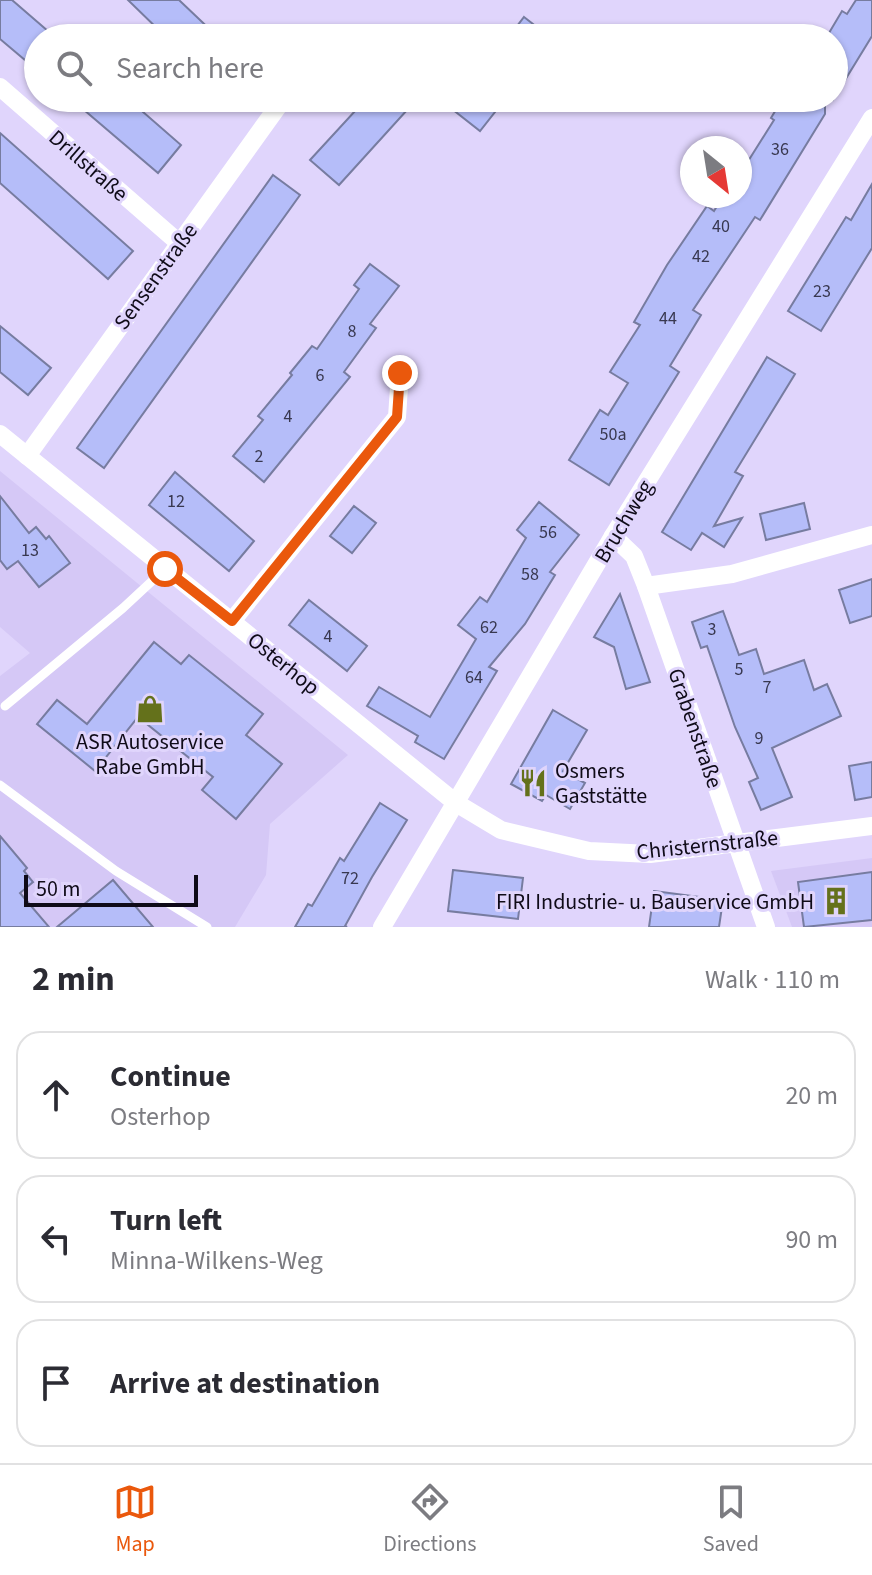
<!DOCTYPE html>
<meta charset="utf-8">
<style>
:root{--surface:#fff;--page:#f7f7f7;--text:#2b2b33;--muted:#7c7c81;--line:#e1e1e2;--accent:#ea580c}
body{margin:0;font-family:"Source Sans 3",sans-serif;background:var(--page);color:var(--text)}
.compass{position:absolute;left:680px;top:136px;width:72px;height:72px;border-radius:50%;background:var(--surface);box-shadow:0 2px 6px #0004;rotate:150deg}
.scale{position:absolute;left:24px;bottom:20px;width:174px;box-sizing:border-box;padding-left:8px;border:4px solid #0f0b18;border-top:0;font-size:22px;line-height:28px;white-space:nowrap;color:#0f0b18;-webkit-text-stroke:6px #e0d5fc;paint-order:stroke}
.stop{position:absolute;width:24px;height:24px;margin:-18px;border:6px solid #ea580c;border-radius:50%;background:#fff}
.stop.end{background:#ea580c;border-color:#fff;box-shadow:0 2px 8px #0008}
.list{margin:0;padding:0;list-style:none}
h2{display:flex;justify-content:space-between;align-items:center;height:104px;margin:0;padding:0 32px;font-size:34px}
h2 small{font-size:26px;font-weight:400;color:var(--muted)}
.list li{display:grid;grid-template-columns:52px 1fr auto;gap:24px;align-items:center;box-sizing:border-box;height:128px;margin:0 16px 16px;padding:0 16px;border:2px solid var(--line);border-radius:24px}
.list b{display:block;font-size:30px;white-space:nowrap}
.list p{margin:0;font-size:26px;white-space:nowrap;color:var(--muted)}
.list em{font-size:26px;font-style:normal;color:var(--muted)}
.icon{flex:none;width:44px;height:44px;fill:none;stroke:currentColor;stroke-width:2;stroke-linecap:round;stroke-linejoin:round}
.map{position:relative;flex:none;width:872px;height:927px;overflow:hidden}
.search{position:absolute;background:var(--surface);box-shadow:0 2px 6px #0004;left:24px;right:24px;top:24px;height:88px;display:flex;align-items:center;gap:20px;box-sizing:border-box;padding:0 28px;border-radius:44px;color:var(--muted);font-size:30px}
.sheet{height:536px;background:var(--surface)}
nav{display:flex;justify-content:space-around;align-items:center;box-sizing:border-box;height:112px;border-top:2px solid var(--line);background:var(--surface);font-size:22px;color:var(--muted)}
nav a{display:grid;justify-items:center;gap:4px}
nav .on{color:var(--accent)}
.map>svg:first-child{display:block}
</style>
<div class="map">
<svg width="872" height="927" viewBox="0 0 872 927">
<rect width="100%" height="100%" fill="#e0d5fc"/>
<g fill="#d5c8f6">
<path d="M0,471L348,755L270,824L266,875L235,927H0V676L30,653L0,627Z"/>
<path d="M872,858V927H792L771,871Z"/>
</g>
<g fill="#b5bdf9" stroke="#777ca0" stroke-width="2">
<path d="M0,0H12L56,38H38V71L0,39Z"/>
<path d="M128,0H179L219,38H167Z"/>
<path d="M856,0H872V36L834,98V38H826L842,11L847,14Z"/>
<path d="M524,17L551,38H508Z"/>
<path d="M70,98H127L181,145L158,173Z"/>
<path d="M367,98H418L339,185L310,160Z"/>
<path d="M438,98H506L480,131Z"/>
<path d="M783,98H811L825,106V114L760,220L755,217L693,310L701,315L670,366L679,372L609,485L569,460L600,410L608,415L628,383L610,372L640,325L634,322L667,265L707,206L714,211L723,196H740V174L774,120L771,118Z"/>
<path d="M0,133L133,251L108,279L0,183Z"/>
<path d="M273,175L300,195L104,468L77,448Z"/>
<path d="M872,184V248L821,331L788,311L846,217L851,220Z"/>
<path d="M370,264L399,286L370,324L376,328L344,372L350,377L264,482L233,456L263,420L258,416L292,375L290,373L312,346L317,349L359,289L354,285Z"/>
<path d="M0,326L51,368L28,395L0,372Z"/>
<path d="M767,357L795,374L735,472L743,476L714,526L742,518L724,547L702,533L691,550L662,532Z"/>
<path d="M175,472L254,541L229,571L149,505Z"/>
<path d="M0,496L29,533L36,527L46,539L49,536L70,563L39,587L18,561L7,569L0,560Z"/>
<path d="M539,502L579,535L550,572L555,575L525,624L489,667L497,671L444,759L415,742L418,736L367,706L379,687L430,717L476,639L458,625L480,597L487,602L526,538L517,530Z"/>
<path d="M804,503L810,529L766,540L760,514Z"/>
<path d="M354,506L376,523L352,553L330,536Z"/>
<path d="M872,579V616L850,623L839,590Z"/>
<path d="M620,594L650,682L626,689L614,647L594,637Z"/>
<path d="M309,600L367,646L347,671L289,625Z"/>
<path d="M723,611L739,655L756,649L764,674L804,660L814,690L827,684L841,716L772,748L792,797L761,810L749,782L758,778L735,727L707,646L701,648L692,622Z"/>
<path d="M154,642L181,664L189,655L263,714L246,735L282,764L236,819L202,790L213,777L138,717L95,771L37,724L57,700L87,724Z"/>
<path d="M553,710L587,730L563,771L585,783L570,809L546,795L542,801L511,784Z"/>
<path d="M872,762V797L855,800L849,766Z"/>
<path d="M380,803L407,820L372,877L345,926L347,927H295L308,904L312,906L340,858L344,861Z"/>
<path d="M0,836L27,868L24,871L33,882L20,893L49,927H0Z"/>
<path d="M453,870L523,878L518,919L448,911Z"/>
<path d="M872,872V920L804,927L798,882Z"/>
<path d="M113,880L153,927H57Z"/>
<path d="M654,891L723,900L719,927H649Z"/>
</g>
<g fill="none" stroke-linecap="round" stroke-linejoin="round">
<g stroke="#fff" stroke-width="9">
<path d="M5,706L123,608L165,569"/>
<path d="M0,785L116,871L207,927"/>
</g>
<g stroke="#fff" stroke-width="18">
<path d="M314,38L315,34"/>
<path d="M0,87L179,243"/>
<path d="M0,434L456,803L501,830L589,851L650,854L872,826"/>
<path d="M27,456L284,98"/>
<path d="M613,536L634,556L646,586L766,927"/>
<path d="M646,586L732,574L872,535"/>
<path d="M232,621L397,417L400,373"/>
<path d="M382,927L613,536L872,118"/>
</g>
</g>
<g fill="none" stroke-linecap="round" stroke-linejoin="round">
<path stroke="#ea580c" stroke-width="10" d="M165,569L232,621L397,417L400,373"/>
</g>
<defs>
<symbol id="shop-bare" viewBox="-9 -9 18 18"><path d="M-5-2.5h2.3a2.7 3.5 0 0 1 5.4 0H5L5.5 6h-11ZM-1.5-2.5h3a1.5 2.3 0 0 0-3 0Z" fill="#64711b" stroke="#e0d5fc" stroke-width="2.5" paint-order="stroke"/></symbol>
<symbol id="restaurant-bare" viewBox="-9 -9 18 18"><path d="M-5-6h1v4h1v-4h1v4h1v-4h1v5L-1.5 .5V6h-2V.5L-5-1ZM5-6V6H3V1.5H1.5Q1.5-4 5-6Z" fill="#64711b" stroke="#e0d5fc" stroke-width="2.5" paint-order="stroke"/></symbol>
<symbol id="building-bare" viewBox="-9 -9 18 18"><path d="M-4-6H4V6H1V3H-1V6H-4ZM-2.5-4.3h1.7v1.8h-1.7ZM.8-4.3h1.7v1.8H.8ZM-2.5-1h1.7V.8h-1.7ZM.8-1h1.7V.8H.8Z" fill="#64711b" stroke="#e0d5fc" stroke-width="2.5" paint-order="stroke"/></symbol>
</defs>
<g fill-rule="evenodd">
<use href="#shop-bare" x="130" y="689" width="40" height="40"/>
<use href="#restaurant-bare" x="513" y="763" width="40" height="40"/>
<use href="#building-bare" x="816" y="881" width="40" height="40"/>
</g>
<g text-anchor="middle" stroke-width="6" stroke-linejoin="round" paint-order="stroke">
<g font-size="18" fill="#383850">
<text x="780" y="155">36</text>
<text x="721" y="232">40</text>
<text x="701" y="262">42</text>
<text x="822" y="297">23</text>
<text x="668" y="324">44</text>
<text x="352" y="337">8</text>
<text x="320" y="381">6</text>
<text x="288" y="422">4</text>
<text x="613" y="440">50a</text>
<text x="259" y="462">2</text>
<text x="176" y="507">12</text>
<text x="548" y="538">56</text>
<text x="30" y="556">13</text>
<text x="530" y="580">58</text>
<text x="489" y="633">62</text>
<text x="712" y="635">3</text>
<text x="328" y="642">4</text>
<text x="739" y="675">5</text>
<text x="474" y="683">64</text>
<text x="767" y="693">7</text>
<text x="759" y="744">9</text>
<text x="350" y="884">72</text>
</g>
<g font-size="22" fill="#0f0b18" stroke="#e0d5fc">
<text transform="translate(89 165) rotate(41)" y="8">Drillstraße</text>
<text transform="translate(155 276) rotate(-54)" y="8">Sensenstraße</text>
<text transform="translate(623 521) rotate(-59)" y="8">Bruchweg</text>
<text transform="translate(284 663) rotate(39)" y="8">Osterhop</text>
<text transform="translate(696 728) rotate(71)" y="8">Grabenstraße</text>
<text transform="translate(707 844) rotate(-6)" y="8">Christernstraße</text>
</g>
<g font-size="22" fill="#0f0b18" stroke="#e0d5fc">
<text x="150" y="749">ASR Autoservice<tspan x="150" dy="25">Rabe GmbH</tspan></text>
<text x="555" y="778" text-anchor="start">Osmers<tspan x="555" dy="25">Gaststätte</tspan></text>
<text x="814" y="909" text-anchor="end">FIRI Industrie- u. Bauservice GmbH</text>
</g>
</g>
</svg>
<svg class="compass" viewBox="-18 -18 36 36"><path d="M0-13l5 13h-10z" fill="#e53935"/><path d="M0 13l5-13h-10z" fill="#7c7c81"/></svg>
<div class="scale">50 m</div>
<div class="stop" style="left:165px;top:569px"></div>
<div class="stop end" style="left:400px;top:373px"></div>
<div class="search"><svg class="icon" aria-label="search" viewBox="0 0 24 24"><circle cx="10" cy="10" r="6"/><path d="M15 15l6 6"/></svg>Search here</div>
</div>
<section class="sheet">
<h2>2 min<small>Walk · 110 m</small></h2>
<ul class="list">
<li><svg class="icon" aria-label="ahead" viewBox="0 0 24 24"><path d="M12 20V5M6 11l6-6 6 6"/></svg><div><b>Continue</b><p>Osterhop</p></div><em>20 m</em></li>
<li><svg class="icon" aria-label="left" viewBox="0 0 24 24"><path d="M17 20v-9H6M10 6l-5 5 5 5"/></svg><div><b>Turn left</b><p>Minna-Wilkens-Weg</p></div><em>90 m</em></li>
<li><svg class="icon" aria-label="arrive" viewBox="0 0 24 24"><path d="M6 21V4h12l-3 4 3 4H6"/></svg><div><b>Arrive at destination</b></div></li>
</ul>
</section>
<nav>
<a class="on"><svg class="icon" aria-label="map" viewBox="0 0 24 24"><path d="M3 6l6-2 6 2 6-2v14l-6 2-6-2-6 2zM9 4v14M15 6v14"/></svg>Map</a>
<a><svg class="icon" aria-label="directions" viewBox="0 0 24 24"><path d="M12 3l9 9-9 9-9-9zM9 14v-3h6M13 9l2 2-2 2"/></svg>Directions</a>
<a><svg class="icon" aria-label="saved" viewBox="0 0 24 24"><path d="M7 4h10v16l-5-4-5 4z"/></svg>Saved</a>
</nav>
